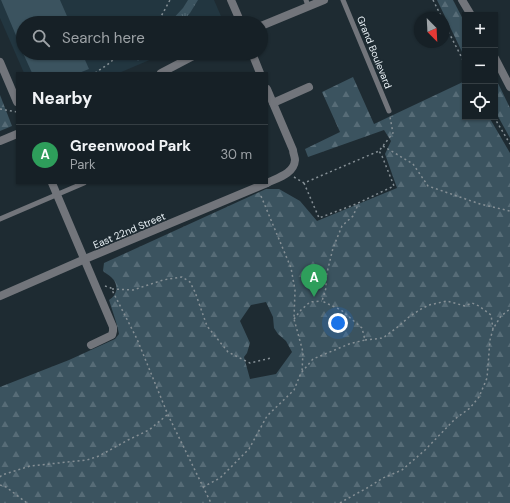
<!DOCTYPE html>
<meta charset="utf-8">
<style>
:root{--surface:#162026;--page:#1f282e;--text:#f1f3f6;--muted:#9ea3a7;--line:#353e43;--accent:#e6ad36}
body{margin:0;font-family:"DM Sans",sans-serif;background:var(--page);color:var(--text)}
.controls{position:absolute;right:12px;top:12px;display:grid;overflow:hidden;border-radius:0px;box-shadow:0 1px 3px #0004}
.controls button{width:36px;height:36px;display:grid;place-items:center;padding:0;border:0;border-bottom:1px solid var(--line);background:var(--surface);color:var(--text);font:20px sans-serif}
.compass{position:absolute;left:414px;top:12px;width:36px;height:36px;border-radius:50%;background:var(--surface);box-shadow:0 1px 3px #0004;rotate:156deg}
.you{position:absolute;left:338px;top:323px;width:14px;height:14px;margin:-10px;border:3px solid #fff;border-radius:50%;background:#1a73e8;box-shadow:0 0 0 6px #1a73e833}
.badge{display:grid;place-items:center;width:26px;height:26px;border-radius:50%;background:var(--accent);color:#fff;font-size:13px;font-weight:700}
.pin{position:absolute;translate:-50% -33px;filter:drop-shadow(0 1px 2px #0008)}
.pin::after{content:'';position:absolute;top:21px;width:14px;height:12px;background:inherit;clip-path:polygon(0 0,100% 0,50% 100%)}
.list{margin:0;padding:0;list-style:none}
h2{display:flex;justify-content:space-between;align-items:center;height:52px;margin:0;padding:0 16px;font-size:17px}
h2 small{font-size:13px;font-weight:400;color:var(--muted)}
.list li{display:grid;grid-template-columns:26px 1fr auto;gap:12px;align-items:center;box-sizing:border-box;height:60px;padding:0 16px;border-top:1px solid var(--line)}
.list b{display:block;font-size:15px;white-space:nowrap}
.list p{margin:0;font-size:13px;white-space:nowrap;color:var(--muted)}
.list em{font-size:13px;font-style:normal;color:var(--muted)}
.icon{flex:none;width:22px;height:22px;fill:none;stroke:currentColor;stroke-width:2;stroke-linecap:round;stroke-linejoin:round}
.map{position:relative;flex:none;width:510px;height:503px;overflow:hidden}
.search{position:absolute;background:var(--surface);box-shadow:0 1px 3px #0004;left:16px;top:16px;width:252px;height:44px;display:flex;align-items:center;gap:10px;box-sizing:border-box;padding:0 14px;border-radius:22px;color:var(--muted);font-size:15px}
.panel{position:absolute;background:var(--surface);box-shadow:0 1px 3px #0004;left:16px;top:72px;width:252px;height:112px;border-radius:0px}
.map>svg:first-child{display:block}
</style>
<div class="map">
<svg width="510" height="503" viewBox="0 0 510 503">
<defs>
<pattern id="grass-tufts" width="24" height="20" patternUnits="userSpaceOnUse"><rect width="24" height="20" fill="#3b535f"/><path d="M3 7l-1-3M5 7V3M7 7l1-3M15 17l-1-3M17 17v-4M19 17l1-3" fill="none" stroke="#576c77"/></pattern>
<pattern id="forest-firs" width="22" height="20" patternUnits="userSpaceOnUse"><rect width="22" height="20" fill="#3b535f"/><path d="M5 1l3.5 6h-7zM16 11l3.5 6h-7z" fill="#576c77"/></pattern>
</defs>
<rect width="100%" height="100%" fill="#1e2b32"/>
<path fill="#223640" d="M0,0H214L224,23H23V53H166L119,73H24L0,18Z"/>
<g fill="url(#grass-tufts)">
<path d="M188,0H198L190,13L181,23H172L170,22L183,8Z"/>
<path d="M134,53H147L138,61L132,54Z"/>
</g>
<g fill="url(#forest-firs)" fill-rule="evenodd">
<path d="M437,0H453L465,23V58Z"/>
<path d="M353,77L374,124L465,81V117H489L510,153V503H0V387L69,360L115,339L119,334L117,325L109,300C118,295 119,284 111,277C109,275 105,273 103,271L104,263L266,189H279L300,201L317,221L397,188L385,154L391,141L384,130L308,157L305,149L340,132L322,92ZM266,302L273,317L274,328L278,334L286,341L292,352L276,374L250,379L244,357L247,353L250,343L240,321L251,305Z"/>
<path d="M495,77L510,108V138L495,111Z"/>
<path d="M0,95L12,126L0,131Z"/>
</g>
<g fill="#3b535f">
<path d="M1,0H60L70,23H23V52Z"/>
<path d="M23,53H82L89,69L79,73H32Z"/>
</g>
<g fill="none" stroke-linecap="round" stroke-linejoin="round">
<g stroke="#869096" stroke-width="1.5" stroke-dasharray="2 3" stroke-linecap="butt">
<path d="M433,0L442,18"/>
<path d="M156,23L158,22L170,0"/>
<path d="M444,23L465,64"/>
<path d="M95,73L107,65L121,53"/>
<path d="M0,109L17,112"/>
<path d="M494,117L510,144"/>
<path d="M383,146L413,164L428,186L480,204L510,211"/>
<path d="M294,177L304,183L379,151L393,133L390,117"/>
<path d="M304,183L319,218L356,204L394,186L382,156L379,151"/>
<path d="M261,196L291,268L295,290L294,319L303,352L302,372"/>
<path d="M105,286L111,288L137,339L168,415L211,503"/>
<path d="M112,289L133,290L163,280L182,277L190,282L195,292L207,326L228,352L250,363L271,358"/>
<path d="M294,319L301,310L310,302L322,301"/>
<path d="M365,340L383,338L399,326L409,317L421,309L429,305L447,301L465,306L472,303L479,306L491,315L493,329"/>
<path d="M0,477L2,475L30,466L87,460L99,456L128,440L149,430L167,415"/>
<path d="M0,485L6,487L27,503"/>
<path d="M203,487L220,478L249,449L267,416L294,390L301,373L313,359L349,344L365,340L362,328L341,310L322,301L326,288V277L333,248L342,226L353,216L357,207L356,204"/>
<path d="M340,503L345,500L367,488L383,478L402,470L425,450L455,419L470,408L479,397L487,378L490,340L493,329L501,316L510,309"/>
</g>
<g stroke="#72757b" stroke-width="5">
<path d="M306,0L308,6"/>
<path d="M343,0L389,111"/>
<path d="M0,219L84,183"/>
</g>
<g stroke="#72757b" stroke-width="8">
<path d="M231,0L241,23"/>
<path d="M261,26L324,0"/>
<path d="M252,53L260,73"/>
<path d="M0,62L17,102"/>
<path d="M161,73L199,53"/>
<path d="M267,89L293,150C293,153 295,157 295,160C294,174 277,178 267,183"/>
<path d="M273,103L309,87"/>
<path d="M0,141L17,134"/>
<path d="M52,183L113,327V331L112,335L91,345"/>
<path d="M0,296L85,259L267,183"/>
</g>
<g stroke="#72757b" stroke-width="8">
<path d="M462,0L471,15"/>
<path d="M495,58L510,87"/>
</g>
</g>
<g text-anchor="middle" stroke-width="3.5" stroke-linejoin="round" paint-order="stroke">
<g font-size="10" fill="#e9f1f6" stroke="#1e2b32">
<text transform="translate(375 52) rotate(68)" y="4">Grand Boulevard</text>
<text transform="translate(129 230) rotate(-23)" y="4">East 22nd Street</text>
</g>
</g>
</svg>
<div class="controls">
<button>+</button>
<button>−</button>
<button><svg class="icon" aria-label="locate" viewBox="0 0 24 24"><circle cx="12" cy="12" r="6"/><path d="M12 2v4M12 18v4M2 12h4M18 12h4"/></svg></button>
</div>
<svg class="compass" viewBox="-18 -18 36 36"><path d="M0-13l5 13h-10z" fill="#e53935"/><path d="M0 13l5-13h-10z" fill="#9ea3a7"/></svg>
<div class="you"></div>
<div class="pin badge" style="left:314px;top:297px;background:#2e9e5b">A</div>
<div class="search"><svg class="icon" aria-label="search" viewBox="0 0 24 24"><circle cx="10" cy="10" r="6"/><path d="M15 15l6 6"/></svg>Search here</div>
<section class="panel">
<h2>Nearby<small></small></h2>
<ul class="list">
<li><span class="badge" style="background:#2e9e5b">A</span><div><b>Greenwood Park</b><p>Park</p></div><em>30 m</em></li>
</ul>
</section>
</div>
